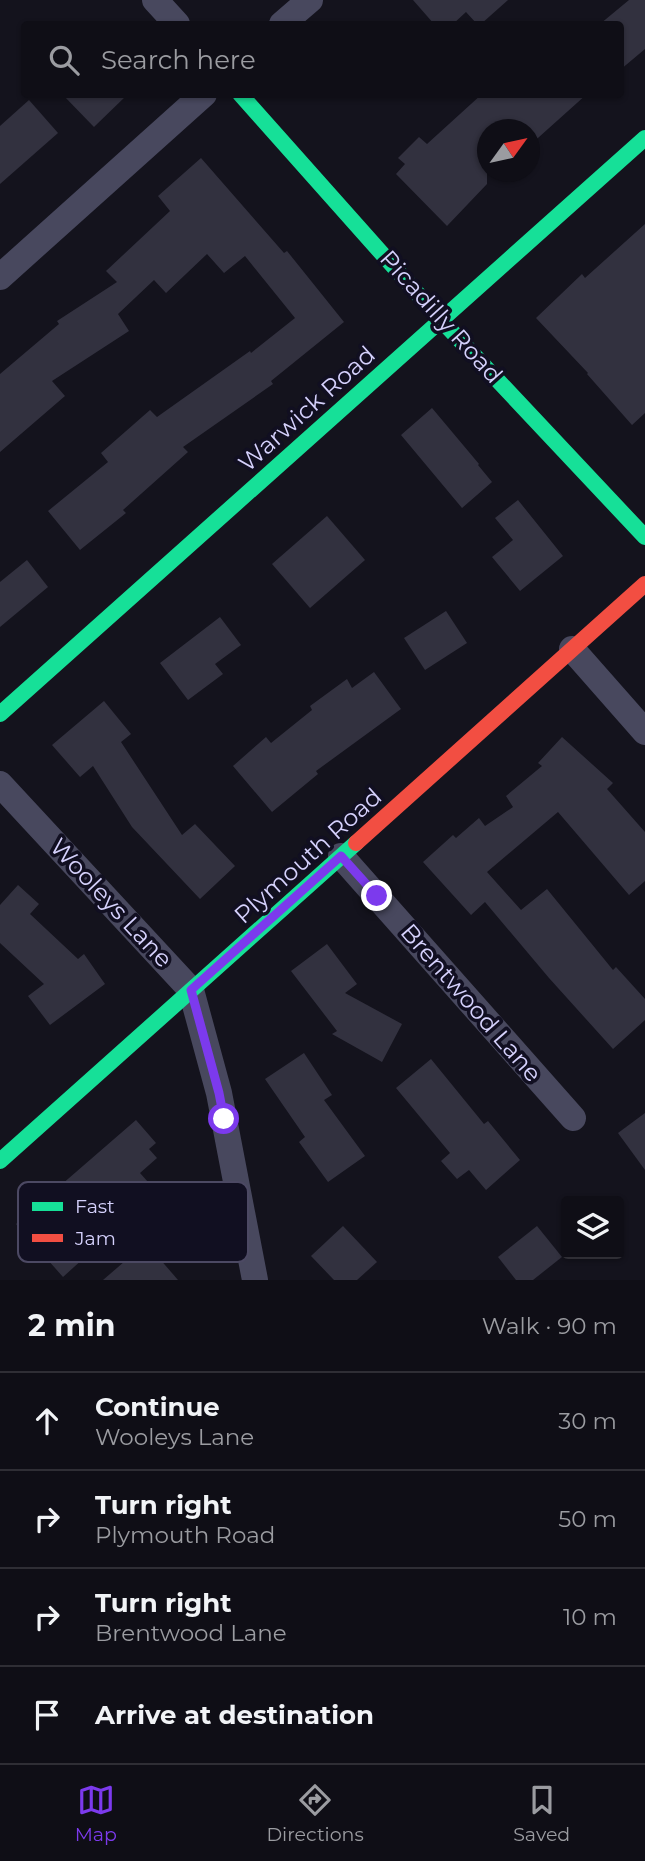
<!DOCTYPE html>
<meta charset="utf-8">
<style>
:root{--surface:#0f0e16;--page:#1d1c23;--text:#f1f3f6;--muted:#9b9ca1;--line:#2f2e35;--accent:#7c3aed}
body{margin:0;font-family:Montserrat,sans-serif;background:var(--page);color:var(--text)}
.controls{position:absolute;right:21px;bottom:21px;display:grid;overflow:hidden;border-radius:7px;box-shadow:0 2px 5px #0004}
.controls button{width:63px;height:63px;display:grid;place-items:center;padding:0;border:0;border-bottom:2px solid var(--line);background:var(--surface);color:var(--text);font:35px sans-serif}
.compass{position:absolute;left:477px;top:119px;width:63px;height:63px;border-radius:50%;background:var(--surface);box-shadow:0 2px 5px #0004;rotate:57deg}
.stop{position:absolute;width:21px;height:21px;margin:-16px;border:5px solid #7c3aed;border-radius:50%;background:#fff}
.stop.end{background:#7c3aed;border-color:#fff;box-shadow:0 2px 7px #0008}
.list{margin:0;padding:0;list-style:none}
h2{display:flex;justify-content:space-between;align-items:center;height:91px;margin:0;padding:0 28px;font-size:30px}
h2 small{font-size:23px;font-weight:400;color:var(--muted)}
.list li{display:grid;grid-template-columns:46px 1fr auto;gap:21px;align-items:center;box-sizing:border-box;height:98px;padding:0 28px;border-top:2px solid var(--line)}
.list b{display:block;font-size:26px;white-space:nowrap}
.list p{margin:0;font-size:23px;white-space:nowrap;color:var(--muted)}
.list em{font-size:23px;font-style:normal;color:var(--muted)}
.icon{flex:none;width:38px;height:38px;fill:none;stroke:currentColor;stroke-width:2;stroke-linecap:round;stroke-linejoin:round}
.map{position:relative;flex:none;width:645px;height:1280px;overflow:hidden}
.search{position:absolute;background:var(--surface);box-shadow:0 2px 5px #0004;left:21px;right:21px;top:21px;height:77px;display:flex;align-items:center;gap:18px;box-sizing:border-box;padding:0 24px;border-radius:7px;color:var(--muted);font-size:26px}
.sheet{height:483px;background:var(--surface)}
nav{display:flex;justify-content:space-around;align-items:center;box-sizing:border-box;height:98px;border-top:2px solid var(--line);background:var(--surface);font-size:19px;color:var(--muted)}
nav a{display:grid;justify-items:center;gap:4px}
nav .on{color:var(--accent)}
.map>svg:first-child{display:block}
</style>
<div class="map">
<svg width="645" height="1280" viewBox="0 0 645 1280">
<rect width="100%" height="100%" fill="#14131d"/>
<g fill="#32313f">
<path d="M413,0H508L481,24H477L466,12L453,24H434Z"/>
<path d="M629,0H645V49L620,70V24H600Z"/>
<path d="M62,94H128L94,127Z"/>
<path d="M482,94H587L529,146V130H487V184L447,226L396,174L405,164L398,158L419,137L427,144Z"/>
<path d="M29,100L58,133L0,184V126Z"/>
<path d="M201,158L284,253L287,251L344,322L271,381L273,384L183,447L188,452L123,510L126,513L80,550L48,511L108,462L101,453L150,410L157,417L250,351L251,353L295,318L245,256L224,273L207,254L166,293L154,280L118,314L129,331L52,381L65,396L0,452V374L59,324L57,321L117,282L106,271L170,211L158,196Z"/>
<path d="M645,224V413L632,425L587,374L588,373L536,318L582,274L585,278Z"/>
<path d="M432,408L479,464L478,465L492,482L462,508L401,435Z"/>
<path d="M518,500L563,556L520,591L492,557L513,540L495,518Z"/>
<path d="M327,516L365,560L310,608L272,564Z"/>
<path d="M27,560L48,587L0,627V582Z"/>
<path d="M446,611L467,643L425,670L404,638Z"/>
<path d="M220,617L241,645L215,664L223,674L188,700L160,663Z"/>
<path d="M374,672L401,709L316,771L318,774L272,812L233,766L266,737L271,743L312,710L310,706L347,679L352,688Z"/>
<path d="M104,701L131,734L121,742L182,835L195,824L235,866L200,899L132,827L93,766L80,777L52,745Z"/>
<path d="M562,737L613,783L607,789L645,832V881L629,895L558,812L487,872L521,910L547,889L613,970L616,967L645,999V1020L613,1049L549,978L485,902L471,915L423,862L453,835L456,838L479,818L485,826L513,807L506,796L542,766L538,763Z"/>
<path d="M18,885L39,904L30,914L78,959L84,954L105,984L50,1025L28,996L44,984L0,943V905Z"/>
<path d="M327,944L357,984L345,993L402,1024L382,1062L332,1034L337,1031L291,971Z"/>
<path d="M304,1053L332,1095L324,1100L365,1156L328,1182L299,1142L305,1137L265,1079Z"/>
<path d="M431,1059L484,1124L488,1121L520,1160L486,1190L469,1170L457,1179L441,1161L450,1153L396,1088Z"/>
<path d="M645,1113V1170L618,1133Z"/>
<path d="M136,1120L156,1143L149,1149L157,1158L140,1173L148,1182L131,1198L129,1196L95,1226L106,1238L63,1277L16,1224Z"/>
<path d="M343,1226L377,1262L357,1280H334L311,1256Z"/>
<path d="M537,1226L562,1257L533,1280H516L498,1257Z"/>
<path d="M146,1243L178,1280H103Z"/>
</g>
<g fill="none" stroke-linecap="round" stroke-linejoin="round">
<g stroke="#48485e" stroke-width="26">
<path d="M155,0L177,24"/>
<path d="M282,24L310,0"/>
<path d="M0,277L204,94"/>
<path d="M572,649L645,732"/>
<path d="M0,784L191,990L219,1093L255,1280"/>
<path d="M341,856L573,1118"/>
</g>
<g stroke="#16e098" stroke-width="16">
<path d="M240,94L441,320L645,537"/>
<path d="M0,714L645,138"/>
<path d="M0,1161L356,843"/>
</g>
<path stroke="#f24e42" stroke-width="16" d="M356,843L645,584"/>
</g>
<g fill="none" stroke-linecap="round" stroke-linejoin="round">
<path stroke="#7c3aed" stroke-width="9" d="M224,1119L219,1093L191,990L341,856L377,896"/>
</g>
<g text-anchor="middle" stroke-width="7" stroke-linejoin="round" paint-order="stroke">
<g font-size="24" fill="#d5d1fc" stroke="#110f21">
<text transform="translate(441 317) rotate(48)" y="8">Picadilly Road</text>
<text transform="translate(307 409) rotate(-42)" y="8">Warwick Road</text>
<text transform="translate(308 856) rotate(-42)" y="8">Plymouth Road</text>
<text transform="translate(111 903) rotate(47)" y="8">Wooleys Lane</text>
<text transform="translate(471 1003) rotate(49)" y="8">Brentwood Lane</text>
</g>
</g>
<rect x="18" y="1182" width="230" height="80" rx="10" fill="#110f21" stroke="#4c4963" stroke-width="2"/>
<rect x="32" y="1202" width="31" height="9" fill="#16e098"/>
<rect x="32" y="1234" width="31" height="8" fill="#f24e42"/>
<g font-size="19" fill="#d5d1fc">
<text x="75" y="1213">Fast</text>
<text x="75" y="1245">Jam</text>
</g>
</svg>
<div class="controls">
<button><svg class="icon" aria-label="layers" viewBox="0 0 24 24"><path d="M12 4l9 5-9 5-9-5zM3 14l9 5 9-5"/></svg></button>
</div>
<svg class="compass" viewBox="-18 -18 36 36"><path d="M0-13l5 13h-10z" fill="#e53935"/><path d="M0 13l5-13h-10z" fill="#9b9ca1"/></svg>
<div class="stop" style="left:224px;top:1119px"></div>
<div class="stop end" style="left:377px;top:896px"></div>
<div class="search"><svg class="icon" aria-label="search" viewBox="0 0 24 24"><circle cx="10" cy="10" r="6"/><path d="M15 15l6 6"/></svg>Search here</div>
</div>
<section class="sheet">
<h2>2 min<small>Walk · 90 m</small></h2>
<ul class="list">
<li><svg class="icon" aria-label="ahead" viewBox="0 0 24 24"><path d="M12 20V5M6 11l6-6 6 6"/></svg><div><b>Continue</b><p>Wooleys Lane</p></div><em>30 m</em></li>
<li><svg class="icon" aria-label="right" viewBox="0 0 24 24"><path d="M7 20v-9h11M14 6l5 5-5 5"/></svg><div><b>Turn right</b><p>Plymouth Road</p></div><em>50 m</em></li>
<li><svg class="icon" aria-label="right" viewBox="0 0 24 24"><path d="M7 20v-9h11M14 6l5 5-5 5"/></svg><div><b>Turn right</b><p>Brentwood Lane</p></div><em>10 m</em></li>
<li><svg class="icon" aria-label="arrive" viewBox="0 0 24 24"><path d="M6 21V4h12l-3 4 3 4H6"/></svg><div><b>Arrive at destination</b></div></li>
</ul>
</section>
<nav>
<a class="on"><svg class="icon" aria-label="map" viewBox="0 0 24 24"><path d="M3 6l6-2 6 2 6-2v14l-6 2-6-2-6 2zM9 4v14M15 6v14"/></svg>Map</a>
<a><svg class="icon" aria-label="directions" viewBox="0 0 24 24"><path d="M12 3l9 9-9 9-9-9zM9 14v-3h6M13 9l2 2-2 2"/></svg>Directions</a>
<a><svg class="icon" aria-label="saved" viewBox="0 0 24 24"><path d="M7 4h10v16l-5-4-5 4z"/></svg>Saved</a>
</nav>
